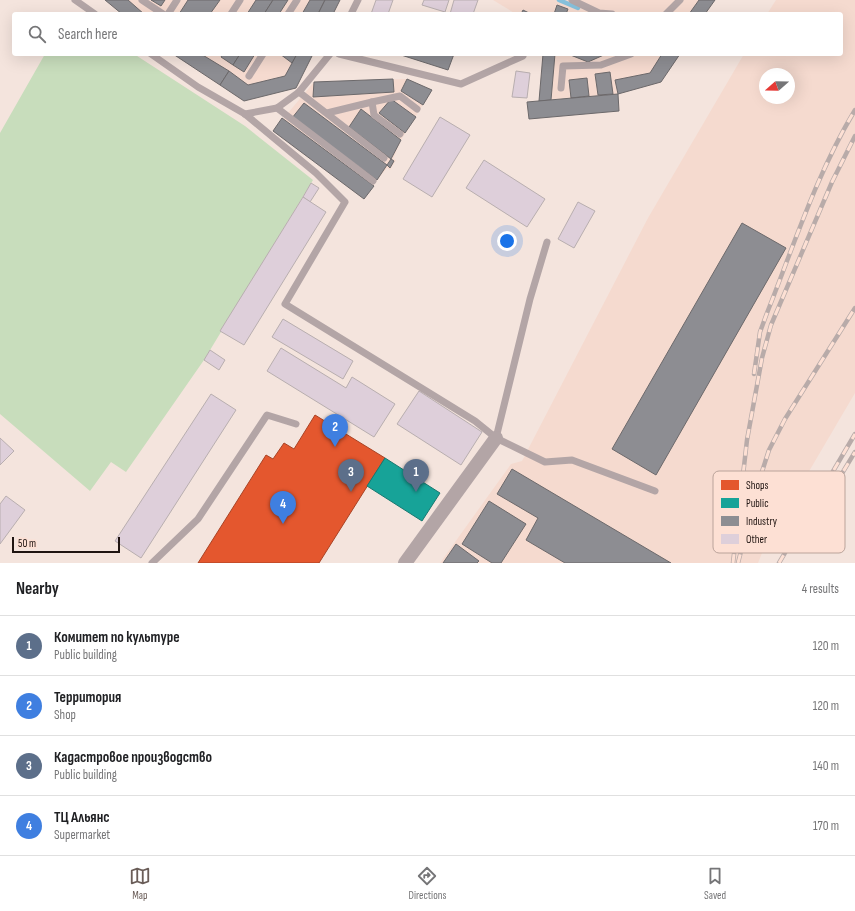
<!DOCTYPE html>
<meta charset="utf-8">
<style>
:root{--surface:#fff;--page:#f6f6f6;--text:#202124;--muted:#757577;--line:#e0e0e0;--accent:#6a5d58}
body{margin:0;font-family:"Sofia Sans Condensed",sans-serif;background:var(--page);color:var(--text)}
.compass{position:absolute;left:759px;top:68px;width:36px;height:36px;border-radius:50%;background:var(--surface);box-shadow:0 4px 16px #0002;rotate:250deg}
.scale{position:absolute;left:12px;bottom:10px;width:108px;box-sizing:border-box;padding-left:4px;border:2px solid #1f1411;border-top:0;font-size:11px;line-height:14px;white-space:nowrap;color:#1f1411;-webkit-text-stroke:3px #fde0d4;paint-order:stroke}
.you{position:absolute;left:507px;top:241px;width:14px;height:14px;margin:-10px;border:3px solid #fff;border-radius:50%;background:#1a73e8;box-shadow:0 0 0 6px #1a73e833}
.badge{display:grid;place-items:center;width:26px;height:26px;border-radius:50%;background:var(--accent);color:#fff;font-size:13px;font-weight:700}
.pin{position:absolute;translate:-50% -33px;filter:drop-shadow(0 1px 2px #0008)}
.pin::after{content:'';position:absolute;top:21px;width:14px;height:12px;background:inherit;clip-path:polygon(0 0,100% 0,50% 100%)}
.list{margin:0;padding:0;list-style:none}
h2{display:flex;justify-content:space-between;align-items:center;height:52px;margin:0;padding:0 16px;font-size:17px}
h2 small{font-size:13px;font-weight:400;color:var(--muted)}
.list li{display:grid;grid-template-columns:26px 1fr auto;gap:12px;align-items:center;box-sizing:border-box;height:60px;padding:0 16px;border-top:1px solid var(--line)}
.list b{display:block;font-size:15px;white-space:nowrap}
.list p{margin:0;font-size:13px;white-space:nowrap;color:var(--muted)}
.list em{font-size:13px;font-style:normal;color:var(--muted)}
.icon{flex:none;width:22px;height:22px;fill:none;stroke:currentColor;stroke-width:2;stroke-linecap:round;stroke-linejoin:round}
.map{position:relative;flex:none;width:855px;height:563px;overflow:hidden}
.search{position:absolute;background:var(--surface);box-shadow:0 4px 16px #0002;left:12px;right:12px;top:12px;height:44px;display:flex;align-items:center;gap:10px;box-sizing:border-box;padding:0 14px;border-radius:4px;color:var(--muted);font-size:15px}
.sheet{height:292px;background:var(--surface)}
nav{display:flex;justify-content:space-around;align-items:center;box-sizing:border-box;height:56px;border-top:1px solid var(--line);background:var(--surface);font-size:11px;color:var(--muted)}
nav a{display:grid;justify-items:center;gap:2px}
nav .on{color:var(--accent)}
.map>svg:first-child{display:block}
</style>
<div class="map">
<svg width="855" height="563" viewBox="0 0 855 563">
<rect width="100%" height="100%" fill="#f4e4dd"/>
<g fill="#f5dacf" fill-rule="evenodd">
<path d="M105,0H340L333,14H122Z"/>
<path d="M493,0H715L705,14H531L523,10L521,14H516Z"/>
<path d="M776,0H855V393L764,548L758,563H440L511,464L522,461L648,218L744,54H841V14H767ZM765,74H789V98H765Z"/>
<path d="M173,54H313L296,88L244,101Z"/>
<path d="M543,54H680L661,82L618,94L539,101Z"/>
<path d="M407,79L432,90L401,140L393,159L396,160L390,170L387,168L377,180L364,199L273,131L314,82Z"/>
</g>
<path fill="#c8ddbc" d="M45,54H134L245,126L313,180L204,360L126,472L111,462L90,491L0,414V133Z"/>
<path fill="#e4572e" stroke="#a94325" d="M315,415L385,458L319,563H198L266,455L273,459L284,443L294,449Z"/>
<path fill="#17a398" stroke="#197870" d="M385,458L440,493L422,521L367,486Z"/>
<g fill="#8d8d92" stroke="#6c696b">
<path d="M105,0H128L144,14H122Z"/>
<path d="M151,0H165L161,6Z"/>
<path d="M188,0H220L210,14H179Z"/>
<path d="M256,0H273L264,14H247Z"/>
<path d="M273,0H288L279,14H264Z"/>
<path d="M310,0H325L318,14H302Z"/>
<path d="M325,0H340L333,14H318Z"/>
<path d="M699,0H715L705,14H689Z"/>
<path d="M557,5L568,9L566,14H554Z"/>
<path d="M523,10L531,14H521Z"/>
<path d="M173,54H201L229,71L220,85Z"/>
<path d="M223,54H240L233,65L221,57Z"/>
<path d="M240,54H255L244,72L233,65Z"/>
<path d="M280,54H297L292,63Z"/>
<path d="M297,54H313L296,88L244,101L220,85L229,71L248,85L285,76Z"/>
<path d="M398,54H454L448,70Z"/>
<path d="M543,54H555L551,100L539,101Z"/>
<path d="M568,54H606L588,62Z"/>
<path d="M662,54H680L661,82L618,94L615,80L650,73Z"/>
<path d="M610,72L613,94L598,95L595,74Z"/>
<path d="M587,78L589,96L571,98L569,80Z"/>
<path d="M393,79L394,92L313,97L314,82Z"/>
<path d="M407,79L432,90L423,105L401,91Z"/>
<path d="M618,94L619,111L529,119L527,102Z"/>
<path d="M391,99L416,117L405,133L379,113Z"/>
<path d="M304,103L387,165L377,180L292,118Z"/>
<path d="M361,109L401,140L391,159L349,127Z"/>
<path d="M282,118L374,186L364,199L273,131Z"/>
<path d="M391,159L394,161L390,168L387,165Z"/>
<path d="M742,223L786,248L656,475L612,449Z"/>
<path d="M512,469L671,563H565L526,540L538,518L497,494Z"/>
<path d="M489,501L526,524L501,563H492L462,544Z"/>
<path d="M456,544L479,561L477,563H443Z"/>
</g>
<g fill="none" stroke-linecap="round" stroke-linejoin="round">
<path stroke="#86c0db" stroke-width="4.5" d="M559,0L578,8"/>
</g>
<g fill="#decfda" stroke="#b8aeaf">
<path d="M376,0H393L388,14H371Z"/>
<path d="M424,0H449L445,12L422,5Z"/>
<path d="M454,0H478L473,14H450Z"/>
<path d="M516,71L530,73L527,98L512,97Z"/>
<path d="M440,117L470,135L432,197L403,179Z"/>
<path d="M484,160L545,199L527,227L466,188Z"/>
<path d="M311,183L319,188L310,202L303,197Z"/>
<path d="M303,197L326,212L244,345L220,331Z"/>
<path d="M578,202L595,211L574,248L558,239Z"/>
<path d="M283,319L353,361L343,379L272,337Z"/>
<path d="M281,348L346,388L352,377L395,404L374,437L267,371Z"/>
<path d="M210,350L225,360L219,370L204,360Z"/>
<path d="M419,391L482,432L461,465L397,424Z"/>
<path d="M211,394L236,410L141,558L115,541Z"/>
<path d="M0,438L14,451L0,465Z"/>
<path d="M6,496L25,510L0,544V504Z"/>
</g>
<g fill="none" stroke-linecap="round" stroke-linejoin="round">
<g stroke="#b3a5a6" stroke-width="7">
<path d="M75,0L95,14"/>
<path d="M142,0L163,14"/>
<path d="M572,0L599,13L612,14"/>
<path d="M168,14L177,0"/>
<path d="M231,14L240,0"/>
<path d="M288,14L297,0"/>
<path d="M351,14L358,0"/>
<path d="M666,14L680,0"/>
<path d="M151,54L198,87L245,114L316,173L345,202L285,304L475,421L496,438L545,462L572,460L655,491"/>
<path d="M339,54L461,84L523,56"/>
<path d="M249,76L263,54"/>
<path d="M561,88L563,66L601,65L631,54"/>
<path d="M299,92L384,158"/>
<path d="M372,102L400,96L417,109"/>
<path d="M277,108L373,181"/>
<path d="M327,113L372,102L374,115L400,134"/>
<path d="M245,114L277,108L299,92L330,54"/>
<path d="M496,438L530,299L547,242"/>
<path d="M152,563L198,519L267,415L296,424"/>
</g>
<path stroke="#b3a5a6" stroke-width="14" d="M405,563L496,438"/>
<defs>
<g id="rail">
<path d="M754,374L760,332L767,313C794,245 817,173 855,110"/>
<path d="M804,531L829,495L855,452"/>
<path d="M733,563L747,440L762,358L771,325L832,182L855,136"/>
<path d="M738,563L759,481L769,450L785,419L855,308"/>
<path d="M779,563L855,434"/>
</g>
</defs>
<use href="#rail" stroke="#b8aba9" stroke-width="4.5"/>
<use href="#rail" stroke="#fde0d4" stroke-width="3" stroke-dasharray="9" stroke-linecap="butt"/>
</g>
<rect x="713" y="471" width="132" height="82" rx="6" fill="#fde0d4" stroke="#baa39a" stroke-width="1"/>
<rect x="721" y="480" width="18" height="10" fill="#e4572e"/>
<rect x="721" y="498" width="18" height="10" fill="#17a398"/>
<rect x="721" y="516" width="18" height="10" fill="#8d8d92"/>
<rect x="721" y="534" width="18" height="10" fill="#decfda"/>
<g font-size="11" fill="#1f1411">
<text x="746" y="489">Shops</text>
<text x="746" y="507">Public</text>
<text x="746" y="525">Industry</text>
<text x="746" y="543">Other</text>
</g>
</svg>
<svg class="compass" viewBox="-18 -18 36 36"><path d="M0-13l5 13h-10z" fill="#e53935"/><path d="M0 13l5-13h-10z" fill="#757577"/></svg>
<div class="scale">50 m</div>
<div class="you"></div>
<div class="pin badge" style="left:416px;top:492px;background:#5c6f8a">1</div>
<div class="pin badge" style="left:335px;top:447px;background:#3f7fe0">2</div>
<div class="pin badge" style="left:351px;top:492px;background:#5c6f8a">3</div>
<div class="pin badge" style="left:283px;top:524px;background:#3f7fe0">4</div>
<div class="search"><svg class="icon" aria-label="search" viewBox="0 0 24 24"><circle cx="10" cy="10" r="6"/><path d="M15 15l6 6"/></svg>Search here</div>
</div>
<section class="sheet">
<h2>Nearby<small>4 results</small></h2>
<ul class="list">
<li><span class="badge" style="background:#5c6f8a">1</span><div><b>Комитет по культуре</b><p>Public building</p></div><em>120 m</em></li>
<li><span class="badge" style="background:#3f7fe0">2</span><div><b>Территория</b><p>Shop</p></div><em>120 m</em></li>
<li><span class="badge" style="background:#5c6f8a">3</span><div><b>Кадастровое производство</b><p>Public building</p></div><em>140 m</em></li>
<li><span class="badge" style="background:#3f7fe0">4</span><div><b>ТЦ Альянс</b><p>Supermarket</p></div><em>170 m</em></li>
</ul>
</section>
<nav>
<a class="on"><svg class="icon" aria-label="map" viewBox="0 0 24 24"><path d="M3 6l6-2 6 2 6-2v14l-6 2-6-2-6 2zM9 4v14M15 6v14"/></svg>Map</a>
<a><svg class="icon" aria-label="directions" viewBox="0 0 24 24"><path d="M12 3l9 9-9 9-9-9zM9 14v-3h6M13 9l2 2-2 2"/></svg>Directions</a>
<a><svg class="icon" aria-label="saved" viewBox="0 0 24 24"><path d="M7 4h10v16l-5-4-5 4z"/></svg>Saved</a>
</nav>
